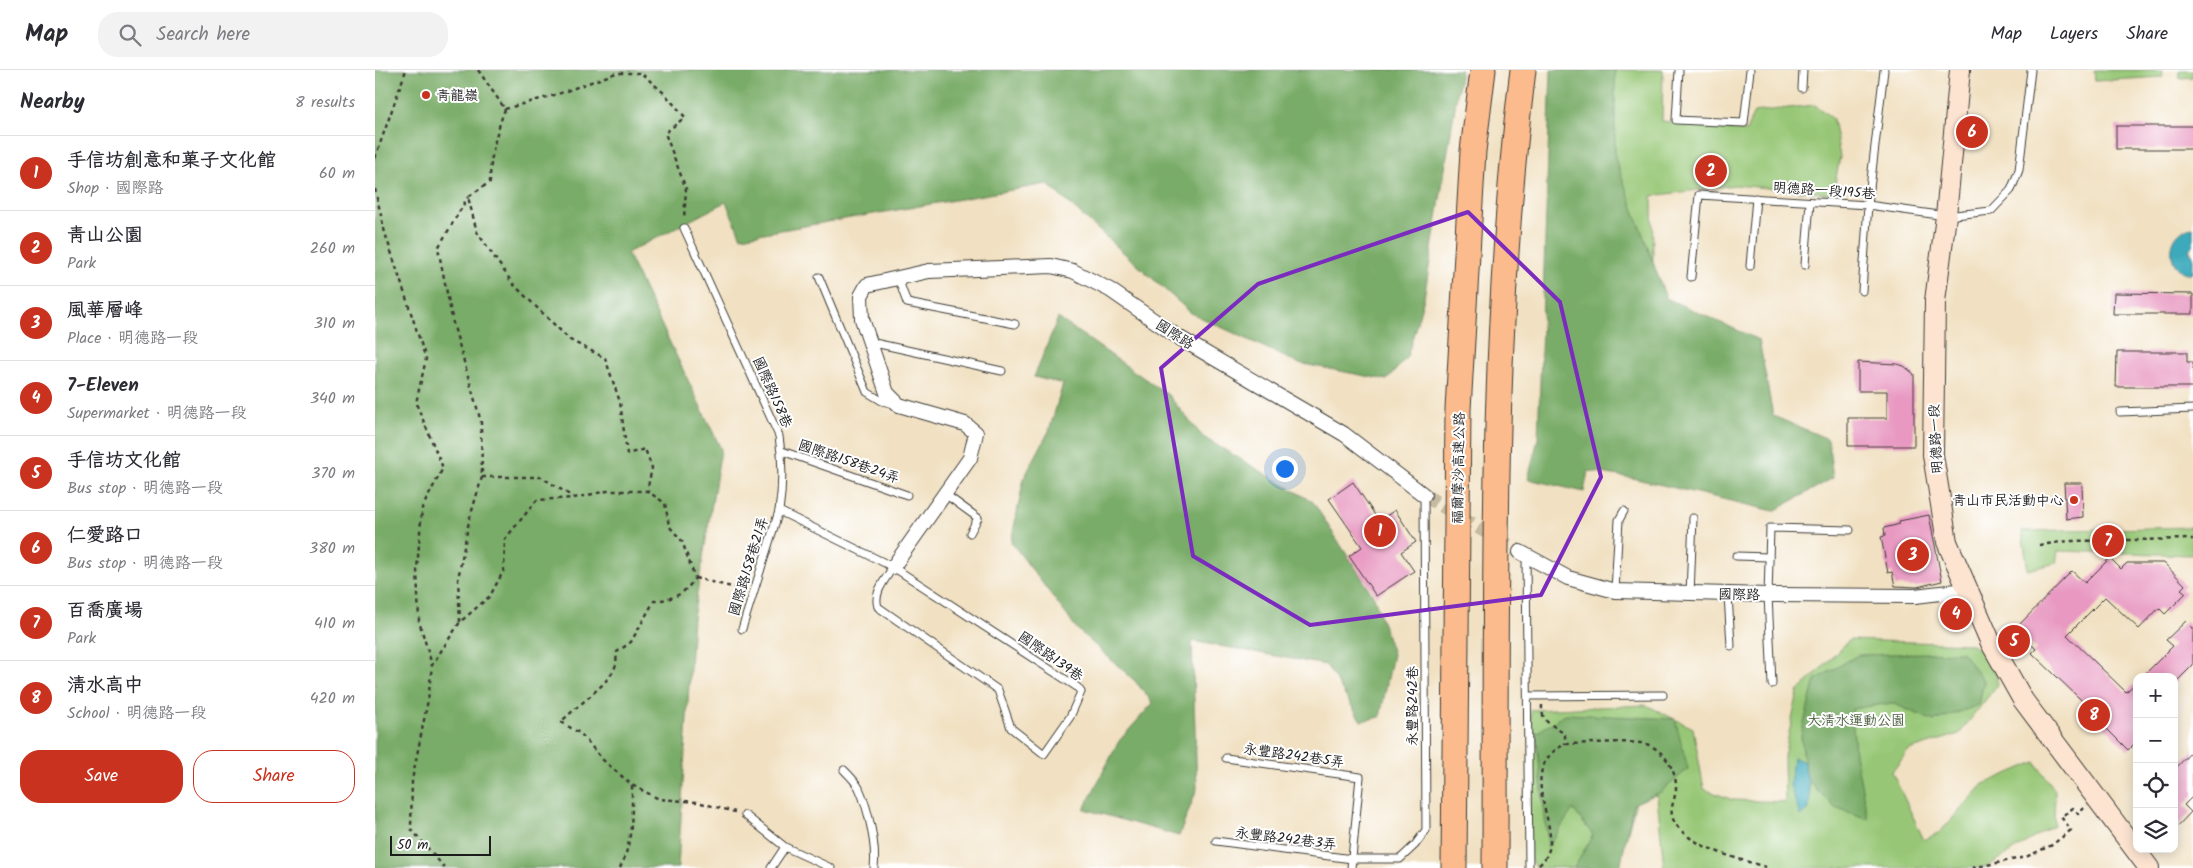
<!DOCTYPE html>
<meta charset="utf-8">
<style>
:root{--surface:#fff;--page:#f2f2f3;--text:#2b2b33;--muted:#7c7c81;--line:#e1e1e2;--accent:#c8321e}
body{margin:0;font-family:Kalam,"LXGW WenKai TC",sans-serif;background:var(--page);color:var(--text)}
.controls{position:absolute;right:15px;bottom:15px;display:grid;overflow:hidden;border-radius:10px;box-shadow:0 2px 12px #0003}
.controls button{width:45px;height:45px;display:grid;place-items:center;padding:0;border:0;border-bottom:1px solid var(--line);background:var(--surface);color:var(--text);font:25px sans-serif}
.scale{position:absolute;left:15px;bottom:12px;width:101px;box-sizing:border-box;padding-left:5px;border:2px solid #1c1c1c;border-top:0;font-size:14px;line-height:18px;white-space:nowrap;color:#1c1c1c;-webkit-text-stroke:4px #fff;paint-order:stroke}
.you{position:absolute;left:909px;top:398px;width:18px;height:18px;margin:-12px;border:4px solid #fff;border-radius:50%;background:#1a73e8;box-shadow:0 0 0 8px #1a73e833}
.badge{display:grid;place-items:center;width:32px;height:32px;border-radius:50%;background:var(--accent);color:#fff;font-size:16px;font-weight:700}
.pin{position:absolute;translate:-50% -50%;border:2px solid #fff;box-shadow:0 1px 5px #0006}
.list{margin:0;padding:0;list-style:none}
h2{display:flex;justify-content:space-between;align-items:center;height:65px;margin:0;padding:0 20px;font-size:21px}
h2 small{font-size:16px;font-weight:400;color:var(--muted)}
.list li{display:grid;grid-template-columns:32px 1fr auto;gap:15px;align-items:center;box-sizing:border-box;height:75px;padding:0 20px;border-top:1px solid var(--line)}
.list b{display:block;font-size:19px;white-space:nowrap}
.list p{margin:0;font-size:16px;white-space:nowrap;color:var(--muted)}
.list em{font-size:16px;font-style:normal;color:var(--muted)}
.actions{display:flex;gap:10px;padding:15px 20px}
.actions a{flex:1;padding:11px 0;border:1px solid var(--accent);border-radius:20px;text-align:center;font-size:18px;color:var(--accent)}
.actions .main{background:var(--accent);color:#fff}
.icon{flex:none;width:28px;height:28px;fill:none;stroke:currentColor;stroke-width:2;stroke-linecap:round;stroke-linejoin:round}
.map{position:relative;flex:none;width:1818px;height:798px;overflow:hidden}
header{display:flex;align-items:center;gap:30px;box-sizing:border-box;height:70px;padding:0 25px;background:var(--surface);border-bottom:1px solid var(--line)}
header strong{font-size:24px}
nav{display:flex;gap:28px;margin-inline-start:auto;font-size:18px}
.search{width:350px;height:45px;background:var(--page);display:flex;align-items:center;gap:12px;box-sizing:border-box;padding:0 18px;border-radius:20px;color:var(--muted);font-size:19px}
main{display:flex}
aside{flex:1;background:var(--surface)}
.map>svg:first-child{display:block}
</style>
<header>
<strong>Map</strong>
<div class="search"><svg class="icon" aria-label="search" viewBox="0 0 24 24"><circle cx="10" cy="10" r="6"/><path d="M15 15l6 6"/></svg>Search here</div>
<nav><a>Map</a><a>Layers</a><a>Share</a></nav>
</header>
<main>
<aside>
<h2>Nearby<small>8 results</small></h2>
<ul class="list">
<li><span class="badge">1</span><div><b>手信坊創意和菓子文化館</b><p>Shop · 國際路</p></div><em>60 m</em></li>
<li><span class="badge">2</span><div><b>青山公園</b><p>Park</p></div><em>260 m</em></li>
<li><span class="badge">3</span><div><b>風華層峰</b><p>Place · 明德路一段</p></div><em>310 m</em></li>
<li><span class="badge">4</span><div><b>7-Eleven</b><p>Supermarket · 明德路一段</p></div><em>340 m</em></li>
<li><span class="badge">5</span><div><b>手信坊文化館</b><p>Bus stop · 明德路一段</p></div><em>370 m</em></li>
<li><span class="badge">6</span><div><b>仁愛路口</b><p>Bus stop · 明德路一段</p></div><em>380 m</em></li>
<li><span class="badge">7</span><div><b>百喬廣場</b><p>Park</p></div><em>410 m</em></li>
<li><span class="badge">8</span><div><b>清水高中</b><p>School · 明德路一段</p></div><em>420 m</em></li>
</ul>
<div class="actions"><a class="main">Save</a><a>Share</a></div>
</aside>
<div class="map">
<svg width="1818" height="798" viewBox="0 0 1818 798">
<rect width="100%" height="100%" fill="#fff"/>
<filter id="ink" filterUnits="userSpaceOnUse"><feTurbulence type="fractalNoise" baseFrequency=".02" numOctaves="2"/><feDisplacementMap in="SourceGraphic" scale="10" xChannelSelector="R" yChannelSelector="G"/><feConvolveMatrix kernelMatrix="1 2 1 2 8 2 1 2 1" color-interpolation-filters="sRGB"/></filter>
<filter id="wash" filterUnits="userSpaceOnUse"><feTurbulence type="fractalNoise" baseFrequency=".0096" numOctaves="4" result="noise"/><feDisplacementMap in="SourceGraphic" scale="20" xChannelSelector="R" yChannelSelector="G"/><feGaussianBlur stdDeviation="1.12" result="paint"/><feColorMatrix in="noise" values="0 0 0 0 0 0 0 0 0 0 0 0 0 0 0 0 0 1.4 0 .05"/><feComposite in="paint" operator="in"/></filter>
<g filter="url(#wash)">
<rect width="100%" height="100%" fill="#f1e1c2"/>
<g fill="#97c776" stroke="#5a7249">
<path d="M1218,0H1288L1287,51L1371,61L1379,42L1440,35L1458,49L1465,87L1458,124L1360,115L1277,126L1278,192L1212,40Z"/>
<path d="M1719,0H1787L1788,7L1720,11Z"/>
<path d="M1804,0H1818V7L1805,8Z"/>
<path d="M1818,457V485L1683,481L1681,493L1653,500L1647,461Z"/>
<path d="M1474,570L1597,574L1619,596L1623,614L1584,664L1534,680L1517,702L1549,770L1565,762L1609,714L1660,692L1680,720L1679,755L1610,798H1289L1282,725L1262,728L1243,798H1161L1154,788L1156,640L1271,635L1318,658L1329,719L1358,730L1410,732L1409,686L1423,622Z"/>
</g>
<g fill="#79ac67" stroke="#4a6442">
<path d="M0,0H1086L1049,228L1032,287L1012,310L923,293L816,243L672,114L366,167L351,132L252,183L346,379L318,548L303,798H0Z"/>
<path d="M1176,0H1240V88L1291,228L1384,270L1398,346L1453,369L1458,408L1399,441L1257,408L1213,401L1209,422L1153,409L1163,369Z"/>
<path d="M683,248L793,325L828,367L938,432L999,527L1018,584L1005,647L986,651L951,595L817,571L822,719L804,766L709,739L744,671L778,633L760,611L703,560L636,472L649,408L674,361L688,314L659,307Z"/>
<path d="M1587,582L1609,611L1604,635L1559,651L1517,633L1477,639L1480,684L1493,749L1460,737L1431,709L1426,665L1440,610L1483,585Z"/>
<path d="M1191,644L1300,649L1313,699L1286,722L1258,734L1245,798H1199L1218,765L1198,739L1173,777L1161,663Z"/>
</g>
<g fill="#3caabc" stroke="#2c636c">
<path d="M1818,157V176L1814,180L1818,185V203C1791,206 1788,160 1818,157Z"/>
<path d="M1418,687L1429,692L1435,724L1434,739L1425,746L1415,715Z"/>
</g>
<g id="blocks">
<g fill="#e898c1">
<rect x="1741" y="56" width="77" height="23"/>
<path d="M1739,223L1818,224V244H1738Z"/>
<path d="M1742,282H1812V292H1818V317H1741Z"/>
<path d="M1483,292L1522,294L1529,296L1539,304V376H1473V348H1512V321H1483Z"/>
<path d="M978,412L1004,451L1020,440L1041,472L1026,482L1039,501L1001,526L974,486L987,477L954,429Z"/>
<path d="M1689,413H1707L1708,447L1691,449Z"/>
<path d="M1554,445L1567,511L1542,517L1520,516L1517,502L1513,503L1506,467L1510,466L1509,458L1525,454L1524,451Z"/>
<path d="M1735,488L1746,499L1752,493H1789L1810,515L1806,519L1811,523L1790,544L1784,538L1764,559L1730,527L1692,565L1751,622L1762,612V671L1753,680L1723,650L1725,648L1657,583L1661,579L1640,559L1697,501L1710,513Z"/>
<path d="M1811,551L1818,558V595L1799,614V607H1767L1798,576L1791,570Z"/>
<path d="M1818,680V726L1809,735L1816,742L1799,760V700Z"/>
</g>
</g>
</g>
<g filter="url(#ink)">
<use href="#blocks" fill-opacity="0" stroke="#3c3a35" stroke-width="1"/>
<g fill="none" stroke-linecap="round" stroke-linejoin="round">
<path stroke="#c6baa1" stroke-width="14" stroke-dasharray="14 7" stroke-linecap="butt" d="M1049,425L1145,482"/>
<defs>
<g id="lane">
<path d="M1304,0L1301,50L1369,53L1375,0"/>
<path d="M1427,18L1428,0"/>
<path d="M309,158L404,366C408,392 408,415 404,441L518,497L702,617L706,622L695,647L669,684L636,658L623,620L503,537C498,522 511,509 518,497"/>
<path d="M1430,195L1435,132"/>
<path d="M1375,196L1381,128"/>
<path d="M444,207L492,322L507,331L519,334"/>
<path d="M1316,207L1324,125L1493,135L1571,146L1616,141L1636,120L1644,100L1656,0"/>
<path d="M523,208L532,233L640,254"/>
<path d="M1487,221L1493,135L1509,0"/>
<path d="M495,272L627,301"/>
<path d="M1745,342L1818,339"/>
<path d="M407,381L532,425"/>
<path d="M570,424L603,448L595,463"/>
<path d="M1151,486L1154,798"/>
<path d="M1361,486L1394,487"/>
<path d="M1240,521L1244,450L1249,441"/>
<path d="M1315,524L1318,448"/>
<path d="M1353,524L1356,576"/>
<path d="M367,559L404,441"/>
<path d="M1397,614L1393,525L1395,458L1475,460"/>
<path d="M1153,626L1288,625"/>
<path d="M851,688L985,707L976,798"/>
<path d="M469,700C474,705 481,712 484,718C493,738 502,776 499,798"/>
<path d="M370,745L410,777L456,798"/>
<path d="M841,771L977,789H1025L1040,775L1051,760L1049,425"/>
<path d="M396,798L410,777"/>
</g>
<g id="street">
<path d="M1145,482L1193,508L1240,521L1393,525L1540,526L1591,520"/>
<path d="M518,497L595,388L601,363L590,354L524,335L512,323L487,249L486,226L492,215L554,201L676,196L698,201L735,220L803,267L969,364L1049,425"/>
</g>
<path id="secondary" d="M1585,0L1571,146L1560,231L1558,385L1572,472L1616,573L1648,630L1774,798"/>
<g id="highway">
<path d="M1079,798L1083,339L1098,81L1108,0"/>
<path d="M1120,798C1121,532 1115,265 1148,0"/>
</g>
</defs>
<use href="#lane" stroke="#3c3a35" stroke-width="9"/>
<use href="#street" stroke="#3c3a35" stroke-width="16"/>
<use href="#secondary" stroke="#3c3a35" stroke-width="22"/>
<use href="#highway" stroke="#3c3a35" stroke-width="27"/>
<g stroke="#3c3a35" stroke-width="2.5" stroke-dasharray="4 4" stroke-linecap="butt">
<path d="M103,0L130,39"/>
<path d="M130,39C121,63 115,86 115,112L93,127L102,162L138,214L195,270L230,288L245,332L252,384L270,379L277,398L272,421L290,433L294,456L307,471L320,508C309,525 298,529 279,531L256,572L242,582C241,586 242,593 240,597C235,613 198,639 186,652L206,664L228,690L257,715L284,729L322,732L360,742"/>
<path d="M130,39L183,24L241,3H266L289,23L310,47L290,63L311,119L309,149"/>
<path d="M0,88L31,0"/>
<path d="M0,119L10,163L51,289L41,333L68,398L47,438L42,499L44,551L57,595"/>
<path d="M107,407H166L198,427"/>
<path d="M1664,475L1694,471L1818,469"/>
<path d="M320,508L369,520"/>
<path d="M85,552L83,509L94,451L107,407L106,352L78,253L63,178L93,127"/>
<path d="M1167,635C1166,655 1177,652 1190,665V674"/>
<path d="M1164,795C1200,765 1132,704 1190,674C1206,674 1259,670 1271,674C1288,679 1302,700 1301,719C1300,733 1290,743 1304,758C1321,779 1368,790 1394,798"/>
<path d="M70,798L36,759L37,710L53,630L57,595L85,552L115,526L129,500L130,469L162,430L199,428L232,421H271"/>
<path d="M245,798C258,773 257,742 257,715"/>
<path d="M1597,798L1651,787L1677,775L1696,760L1686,747L1698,738L1703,744L1709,738"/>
</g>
<use href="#lane" stroke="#fff" stroke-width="7"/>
<use href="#street" stroke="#fff" stroke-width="14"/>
<use href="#secondary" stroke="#fde4d1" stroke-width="20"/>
<use href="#highway" stroke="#fbbb8c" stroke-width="25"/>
</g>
</g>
<path fill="none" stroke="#7b2cbf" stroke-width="4" stroke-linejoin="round" d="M1093,142L1185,232L1226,407L1166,525L935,555L818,486L786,298L883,214Z"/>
<g fill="#c8321e" stroke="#fff" stroke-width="2">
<circle cx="51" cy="25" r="5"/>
<circle cx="1699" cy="430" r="5"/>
</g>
<g text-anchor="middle" stroke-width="4" stroke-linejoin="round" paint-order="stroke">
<g font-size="14" fill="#1c1c1c" stroke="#fff" text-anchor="start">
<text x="61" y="30">青龍嶺</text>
<text x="1689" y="435" text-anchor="end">青山市民活動中心</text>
</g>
<g font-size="14" fill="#1c1c1c" stroke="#fff">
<text transform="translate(1449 120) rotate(4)" y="5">明德路一段195巷</text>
<text transform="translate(800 264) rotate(33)" y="5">國際路</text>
<text transform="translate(398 322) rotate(66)" y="5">國際路158巷</text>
<text transform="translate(1560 369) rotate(-93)" y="5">明德路一段</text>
<text transform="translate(474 391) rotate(19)" y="5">國際路158巷24弄</text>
<text transform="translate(1083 398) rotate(-89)" y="5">福爾摩沙高速公路</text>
<text transform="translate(373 496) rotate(-73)" y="5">國際路158巷21弄</text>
<text transform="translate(1364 524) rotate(1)" y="5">國際路</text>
<text transform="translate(676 586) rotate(35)" y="5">國際路139巷</text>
<text transform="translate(1037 636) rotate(-90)" y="5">永豐路242巷</text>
<text transform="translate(919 685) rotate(8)" y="5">永豐路242巷5弄</text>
<text transform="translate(911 768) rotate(7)" y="5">永豐路242巷3弄</text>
</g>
<g font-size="14" fill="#4d6040" stroke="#fff">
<text x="1481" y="655">大清水運動公園</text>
</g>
</g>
</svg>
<div class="controls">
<button>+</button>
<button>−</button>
<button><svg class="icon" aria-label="locate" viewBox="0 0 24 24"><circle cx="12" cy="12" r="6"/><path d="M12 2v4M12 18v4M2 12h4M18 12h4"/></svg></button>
<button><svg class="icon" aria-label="layers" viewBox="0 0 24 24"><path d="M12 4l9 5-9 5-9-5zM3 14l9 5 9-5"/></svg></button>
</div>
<div class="scale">50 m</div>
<div class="you"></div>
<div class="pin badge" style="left:1005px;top:461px">1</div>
<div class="pin badge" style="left:1336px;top:101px">2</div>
<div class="pin badge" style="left:1538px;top:485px">3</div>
<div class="pin badge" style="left:1581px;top:544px">4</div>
<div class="pin badge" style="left:1639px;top:571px">5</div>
<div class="pin badge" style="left:1597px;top:62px">6</div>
<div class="pin badge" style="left:1733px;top:471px">7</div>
<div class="pin badge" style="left:1719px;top:645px">8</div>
</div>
</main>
